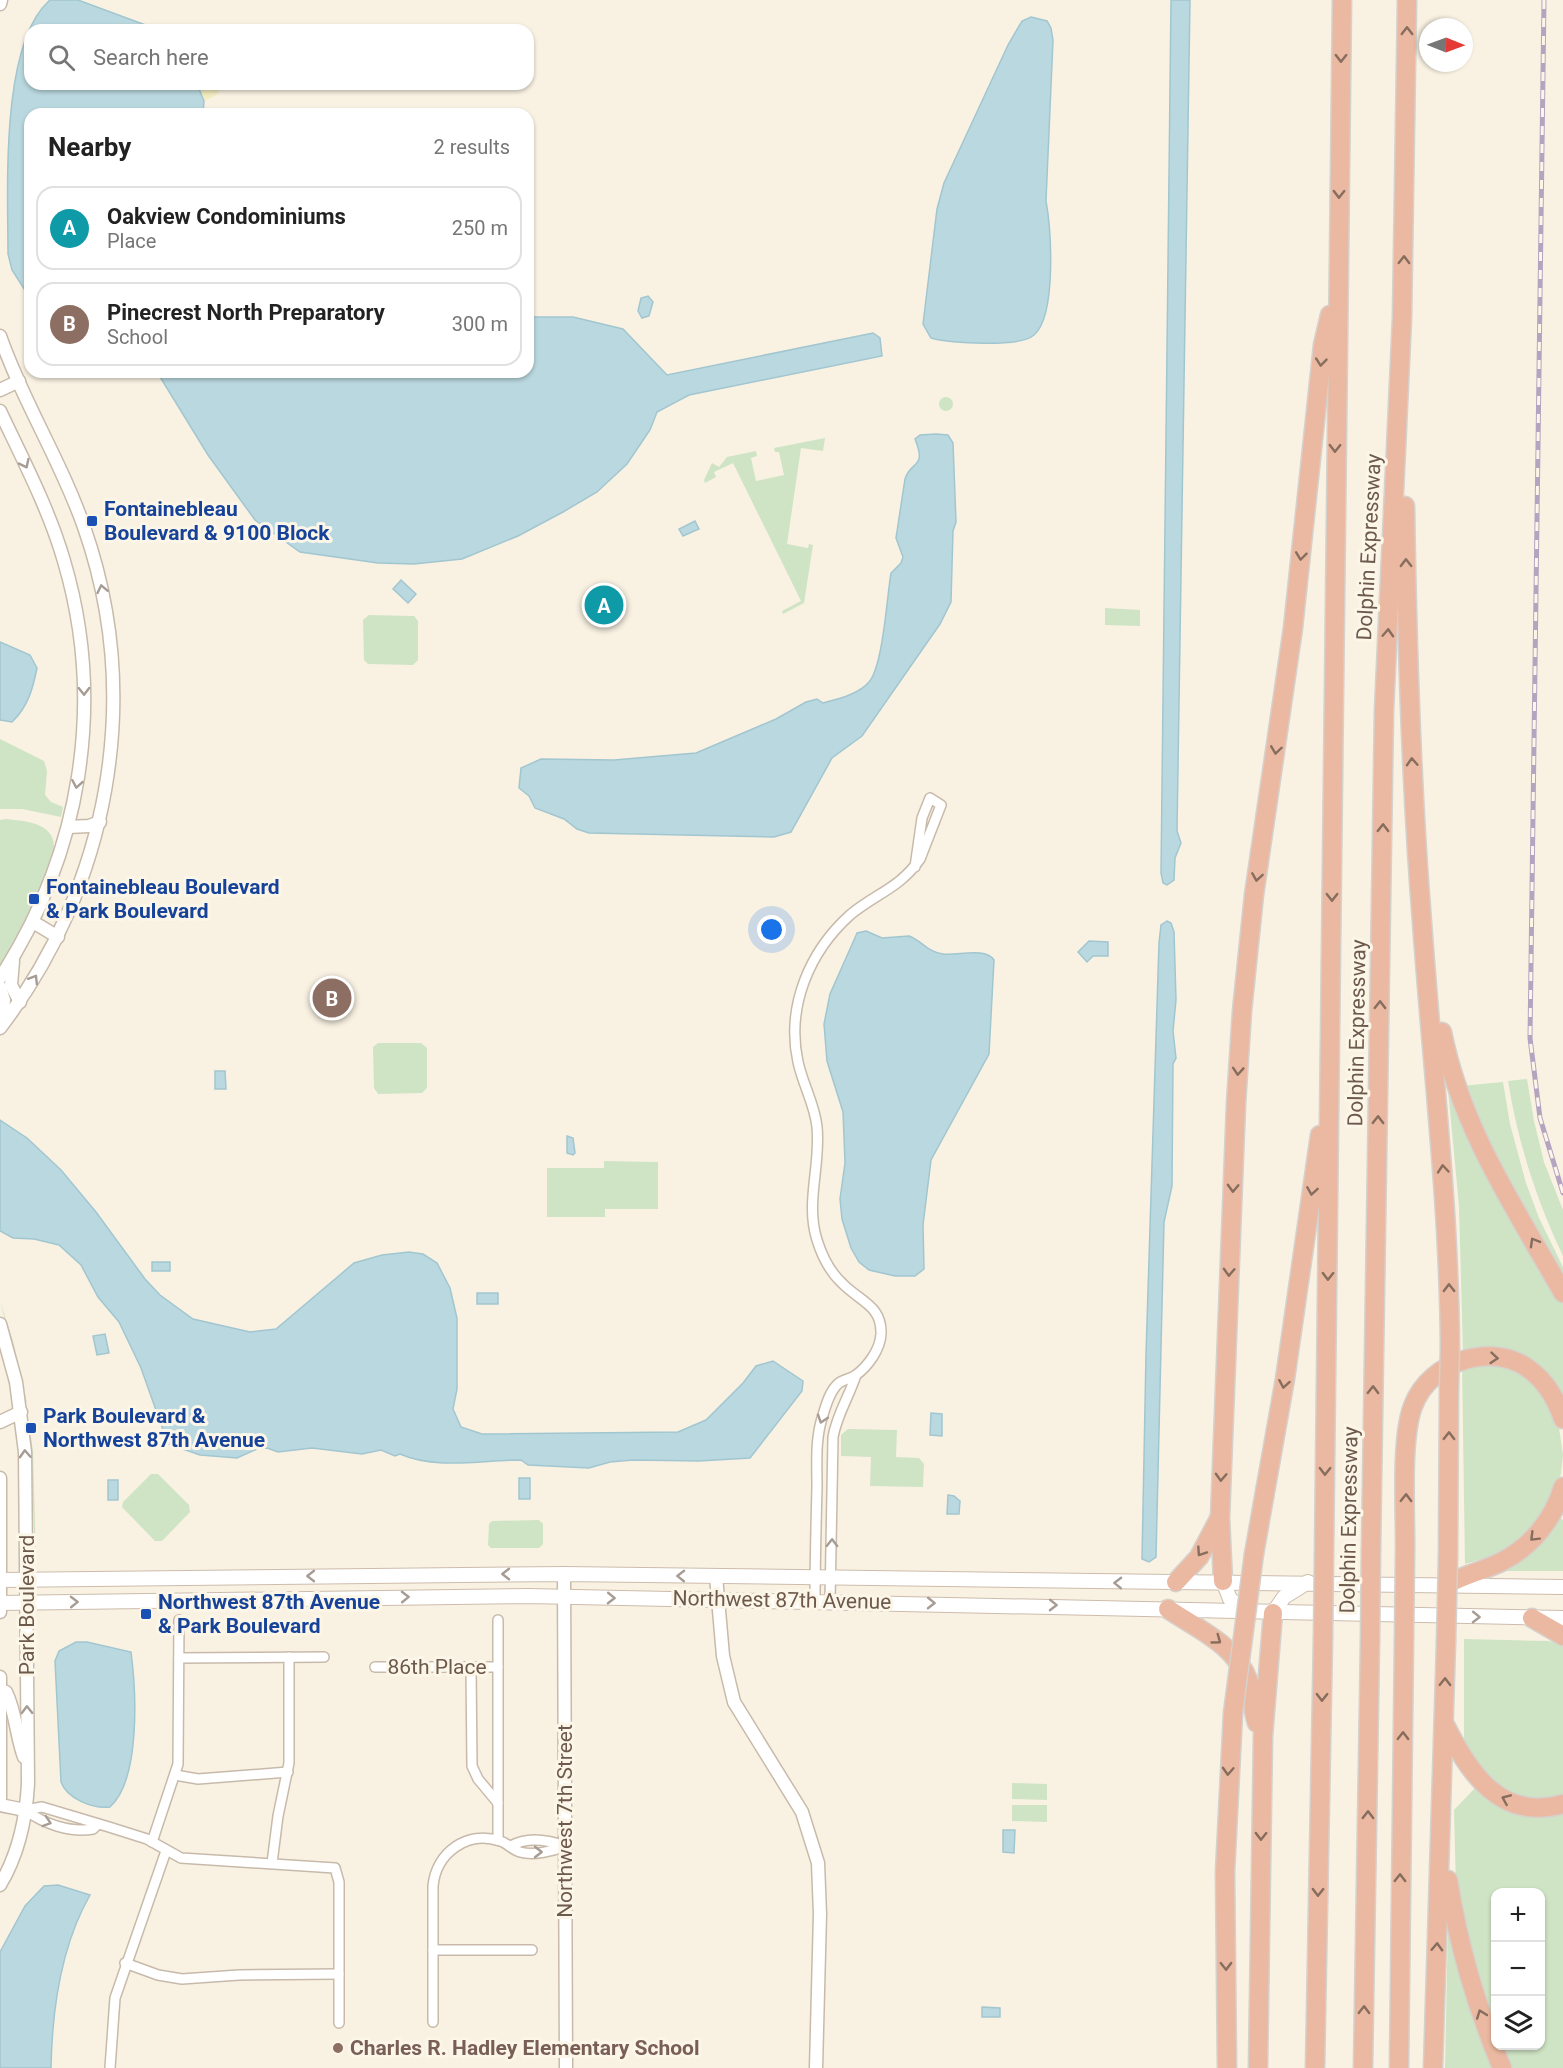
<!DOCTYPE html>
<meta charset="utf-8">
<style>
:root{--surface:#fff;--page:#f2f2f2;--text:#222;--muted:#767676;--line:#e0e0e0;--accent:#d37b57}
body{margin:0;font-family:Roboto,sans-serif;background:var(--page);color:var(--text)}
.controls{position:absolute;right:18px;bottom:18px;display:grid;overflow:hidden;border-radius:12px;box-shadow:0 2px 4px #0004}
.controls button{width:54px;height:54px;display:grid;place-items:center;padding:0;border:0;border-bottom:2px solid var(--line);background:var(--surface);color:var(--text);font:30px sans-serif}
.compass{position:absolute;left:1419px;top:18px;width:54px;height:54px;border-radius:50%;background:var(--surface);box-shadow:0 2px 4px #0004;rotate:91deg}
.you{position:absolute;left:772px;top:930px;width:21px;height:21px;margin:-15px;border:4px solid #fff;border-radius:50%;background:#1a73e8;box-shadow:0 0 0 9px #1a73e833}
.badge{display:grid;place-items:center;width:39px;height:39px;border-radius:50%;background:var(--accent);color:#fff;font-size:20px;font-weight:700}
.pin{position:absolute;translate:-50% -50%;border:3px solid #fff;box-shadow:0 2px 6px #0006}
.list{margin:0;padding:0;list-style:none}
h2{display:flex;justify-content:space-between;align-items:center;height:78px;margin:0;padding:0 24px;font-size:26px}
h2 small{font-size:20px;font-weight:400;color:var(--muted)}
.list li{display:grid;grid-template-columns:39px 1fr auto;gap:18px;align-items:center;box-sizing:border-box;height:84px;margin:0 12px 12px;padding:0 12px;border:2px solid var(--line);border-radius:18px}
.list b{display:block;font-size:22px;white-space:nowrap}
.list p{margin:0;font-size:20px;white-space:nowrap;color:var(--muted)}
.list em{font-size:20px;font-style:normal;color:var(--muted)}
.icon{flex:none;width:33px;height:33px;fill:none;stroke:currentColor;stroke-width:2;stroke-linecap:round;stroke-linejoin:round}
.map{position:relative;flex:none;width:1563px;height:2068px;overflow:hidden}
.search{position:absolute;background:var(--surface);box-shadow:0 2px 4px #0004;left:24px;top:24px;width:510px;height:66px;display:flex;align-items:center;gap:15px;box-sizing:border-box;padding:0 21px;border-radius:18px;color:var(--muted);font-size:22px}
.panel{position:absolute;background:var(--surface);box-shadow:0 2px 4px #0004;left:24px;top:108px;width:510px;height:270px;border-radius:18px}
.map>svg:first-child{display:block}
</style>
<div class="map">
<svg width="1563" height="2068" viewBox="0 0 1563 2068">
<rect width="100%" height="100%" fill="#f9f2e3"/>
<g fill="#cfe4c4">
<circle cx="946" cy="404" r="7"/>
<path d="M825,438L823,451L801,448L787,544L808,548L809,544L813,545L804,603L783,614L782,611L801,601L733,463L714,472L716,477L705,483L704,480L712,463L719,467L727,457L756,451L757,456L751,458L756,481L784,475L779,452H775L774,448Z"/>
<path d="M1105,608L1140,610V626L1105,625Z"/>
<path d="M369,615L414,616L418,621V660L413,665L368,664L364,660L363,620Z"/>
<path d="M0,739L44,761L47,771L45,795L51,802L63,807L61,817L22,809H0Z"/>
<path d="M6,819C21,821 44,821 52,837C64,862 14,944 0,968V820Z"/>
<path d="M378,1043H421L427,1048V1088L422,1093L378,1094L374,1088L373,1047Z"/>
<path d="M1447,1079L1563,1301V1404L1550,1382L1463,1354L1459,1206Z"/>
<path d="M1527,1079L1534,1121L1544,1162L1563,1210V1256C1536,1199 1518,1143 1508,1081Z"/>
<path d="M1503,1082L1510,1124L1526,1183L1539,1218L1563,1267V1280L1490,1153L1461,1086Z"/>
<path d="M604,1161L658,1162V1209H605V1217H547V1168H604Z"/>
<path d="M0,1301L13,1341L27,1403L26,1402Z"/>
<path d="M1492,1360L1533,1379L1558,1421L1563,1455L1561,1473L1557,1490L1543,1518L1511,1550L1465,1564L1462,1364Z"/>
<path d="M848,1429L897,1430L896,1457L919,1458L924,1464L923,1487L870,1486L871,1457L841,1456V1435Z"/>
<path d="M30,1430L33,1451L36,1559H35Z"/>
<path d="M151,1474H158L189,1505L190,1512L162,1541H155L122,1507L123,1502Z"/>
<path d="M1558,1516L1563,1520V1571H1504L1501,1569Z"/>
<path d="M539,1520L543,1524V1544L539,1548H491L488,1545L489,1524L492,1521Z"/>
<path d="M1464,1639L1548,1641L1563,1644V1799H1518L1486,1779L1464,1743Z"/>
<path d="M1012,1783L1047,1784V1800L1012,1799Z"/>
<path d="M1476,1787L1563,1810V2068H1509L1500,2046H1540V1892H1496L1495,2034L1486,2012L1456,1888L1454,1810Z"/>
<path d="M1012,1805H1047V1822L1012,1821Z"/>
<path d="M1448,1923L1496,2068H1445Z"/>
</g>
<path fill="#f4ecc1" d="M197,84H225L216,95L204,101Z"/>
<g fill="#bad8df" stroke="#a2c6d0" stroke-width="1.5">
<path d="M50,0H78L159,30H30V84H197L204,101L203,114H30V298L12,270L8,254C8,189 0,43 50,0Z"/>
<path d="M1171,0H1190L1177,831L1181,843L1175,858L1174,880L1167,885L1163,883L1161,873Z"/>
<path d="M1031,17L1047,21L1051,28L1053,40L1046,201C1051,229 1057,315 1034,335C1019,348 950,343 931,338L923,324L937,209L944,183L1008,45L1022,21Z"/>
<path d="M648,296L653,302L649,316L642,318L638,311L641,298Z"/>
<path d="M528,317H573L623,329L667,375L873,333L880,338L882,356L689,395L657,412L650,430L627,464L597,492L563,512L518,536L462,559L414,564L378,563L300,552L255,520L208,455L157,372H528Z"/>
<path d="M936,434L948,435L953,443L956,522L953,531L951,602L940,624L862,736L832,758L791,832L774,837L589,833L577,829L564,819L535,808L529,796L519,788L521,768L541,759L614,760L696,753L776,719L806,702L817,699L823,703C838,699 859,694 869,682C883,666 887,596 891,573L901,563L903,557L896,538L905,479C911,460 927,469 915,439L920,435Z"/>
<path d="M695,521L699,529L683,536L679,529Z"/>
<path d="M401,580L416,594L408,603L393,589Z"/>
<path d="M0,642L30,655L37,668C33,688 28,707 12,722L0,720Z"/>
<path d="M1167,921L1171,923L1174,932L1176,1000L1173,1031L1176,1058L1173,1064L1172,1186L1164,1222L1156,1557L1149,1562L1142,1559L1146,1354L1159,943L1161,925Z"/>
<path d="M866,931L882,938L909,936C922,941 928,952 943,954C957,956 985,947 994,960L989,1054L931,1160L923,1225L924,1269L915,1276H895L869,1270L859,1262L851,1248L842,1219L840,1199L845,1163L843,1112L827,1061L824,1024L830,994L854,940L857,933Z"/>
<path d="M1089,941L1108,942V956H1093L1087,962L1078,952Z"/>
<path d="M215,1071H225L226,1089H215Z"/>
<path d="M0,1120L27,1138L61,1170L96,1212L145,1279L160,1295L193,1319L250,1332L276,1329L354,1263L382,1255L409,1252L423,1254L437,1263L450,1288L457,1318V1389L453,1409L461,1427L482,1434L678,1432L706,1420L743,1383L756,1366L773,1361L803,1381L802,1391L750,1458L699,1461L633,1460L610,1462L589,1468L528,1465L521,1460C483,1460 436,1470 400,1454L395,1456L381,1450L362,1454L312,1448L278,1452L267,1448L257,1449L237,1458L200,1455L168,1444L141,1368L119,1322L98,1297L81,1265L59,1245L34,1239L13,1238L0,1231Z"/>
<path d="M567,1136L573,1138L575,1153L573,1155L567,1153Z"/>
<rect x="152" y="1262" width="18" height="9"/>
<rect x="477" y="1293" width="21" height="11"/>
<path d="M105,1334L109,1353L97,1355L93,1336Z"/>
<path d="M931,1413L942,1414V1436L930,1435Z"/>
<rect x="519" y="1478" width="11" height="21"/>
<rect x="108" y="1480" width="10" height="20"/>
<path d="M948,1495L954,1496L960,1501L959,1514H947Z"/>
<path d="M76,1642H87L131,1652C136,1690 141,1779 110,1807C93,1809 67,1799 61,1782L55,1661L59,1651Z"/>
<path d="M1003,1830H1015L1014,1853L1003,1852Z"/>
<path d="M58,1885L90,1895C61,1946 52,2010 51,2068H0V1952L25,1906L44,1886Z"/>
<path d="M982,2007L1000,2008V2017H982Z"/>
</g>
<g fill="none" stroke-linecap="round" stroke-linejoin="round">
<defs>
<g id="minor">
<path d="M815,1601C815,1563 816,1525 817,1487C817,1463 815,1438 823,1415C826,1405 830,1390 839,1383C844,1379 851,1379 856,1375C868,1366 880,1350 881,1334C882,1305 859,1301 842,1283C830,1272 822,1256 817,1240C805,1202 821,1166 817,1127C815,1105 803,1085 798,1062C786,1007 809,952 850,915C875,894 900,888 920,859L941,805L930,798L922,818L915,867"/>
<path d="M830,1601L833,1437C837,1414 849,1397 856,1375"/>
<path d="M498,1620V1840"/>
<path d="M179,1658L324,1657"/>
<path d="M375,1667H498"/>
<path d="M471,1667L472,1766L478,1779L498,1803"/>
<path d="M175,1775L198,1779L288,1772"/>
<path d="M98,1824L93,1829C70,1833 44,1824 25,1810L42,1807L109,1827L147,1839L181,1858L335,1868L339,1882V2023"/>
<path d="M152,1842L178,1764L179,1620"/>
<path d="M511,1846C528,1836 548,1840 565,1846"/>
<path d="M272,1863L278,1816L289,1763V1657"/>
<path d="M433,1950H532"/>
<path d="M125,1963L158,1975L182,1979L239,1975L339,1974"/>
<path d="M433,2022V1886C436,1853 467,1830 500,1841C507,1843 513,1850 520,1852C534,1856 553,1851 565,1846"/>
<path d="M110,2068L115,1998L166,1851"/>
</g>
<g id="tertiary">
<path d="M0,4L1,0"/>
<path d="M0,336C23,402 61,461 84,527C144,698 109,886 0,1028"/>
<path d="M0,390L19,381"/>
<path d="M0,411C23,460 49,509 64,561C106,703 81,854 0,978"/>
<path d="M68,827L89,826L100,822"/>
<path d="M33,922L58,937"/>
<path d="M13,961L11,985L20,1002"/>
<path d="M0,987L4,1000L2,1023"/>
<path d="M0,1324L16,1382L25,1452L28,1784C26,1819 18,1855 0,1885"/>
<path d="M0,1422L21,1412"/>
<path d="M0,1478V1612"/>
<path d="M564,1574L566,2068"/>
<path d="M716,1576L723,1656L734,1702L802,1812L818,1863L820,1914L816,2068"/>
<path d="M0,1677V1799"/>
<path d="M0,1690L6,1692C16,1712 16,1736 24,1757"/>
<path d="M0,1805L25,1810"/>
</g>
<g id="secondary">
<path d="M0,1580L564,1574L1563,1587"/>
<path d="M1223,1581L1230,1599L1249,1612"/>
<path d="M0,1603L528,1596L1563,1618"/>
<path d="M1273,1613L1284,1597L1308,1582"/>
</g>
<g id="motorway">
<path d="M1405,506C1407,645 1411,784 1422,922C1432,1064 1449,1204 1450,1347"/>
<path d="M1442,1032C1461,1128 1515,1208 1563,1293"/>
<path d="M1371,1549L1384,710L1402,318L1407,0"/>
<path d="M1254,1554L1285,1379L1320,1135"/>
<path d="M1324,1555L1342,0"/>
<path d="M1405,1556C1406,1518 1400,1439 1413,1406C1430,1360 1496,1339 1534,1373C1549,1386 1557,1401 1563,1419"/>
<path d="M1448,1557L1449,1389"/>
<path d="M1223,1581L1220,1518L1236,1104L1242,1011L1254,895L1293,628L1323,345L1330,315"/>
<path d="M1176,1582L1199,1557L1219,1519"/>
<path d="M1448,1584C1466,1574 1483,1571 1501,1562C1531,1547 1553,1520 1563,1487"/>
<path d="M1168,1609C1199,1630 1235,1644 1249,1682C1254,1695 1252,1710 1257,1723"/>
<path d="M1532,1618L1563,1636"/>
<path d="M1445,1725C1469,1772 1500,1822 1563,1804"/>
<path d="M1448,1880C1459,1948 1476,2005 1502,2068"/>
<path d="M1227,2068L1225,1872L1233,1713"/>
<path d="M1258,2068L1263,1736L1273,1613"/>
<path d="M1315,2068L1323,1638"/>
<path d="M1363,2068L1370,1641"/>
<path d="M1399,2068L1404,1639"/>
<path d="M1433,2068L1446,1643"/>
</g>
</defs>
<use href="#minor" stroke="#c8baab" stroke-width="12"/>
<use href="#tertiary" stroke="#c8baab" stroke-width="15"/>
<use href="#secondary" stroke="#cdbcac" stroke-width="16"/>
<use href="#motorway" stroke="#d6d1cd" stroke-width="21"/>
<use href="#minor" stroke="#fff" stroke-width="9"/>
<use href="#tertiary" stroke="#fff" stroke-width="12"/>
<use href="#secondary" stroke="#fff" stroke-width="14"/>
<use href="#motorway" stroke="#ebb9a1" stroke-width="18"/>
<defs>
<path id="rail" d="M1544,0L1530,1038L1540,1118L1563,1193"/>
</defs>
<use href="#rail" stroke="#b5a4c0" stroke-width="5"/>
<use href="#rail" stroke="#fcf6e8" stroke-width="3" stroke-dasharray="9" stroke-linecap="butt"/>
<defs>
<g id="motorway-bridge">
<path d="M1449,1389L1450,1347"/>
<path d="M1323,1638L1324,1555"/>
<path d="M1404,1639L1405,1556"/>
<path d="M1370,1641L1371,1549"/>
<path d="M1446,1643L1448,1557"/>
<path d="M1233,1713L1254,1554"/>
</g>
</defs>
<use href="#motorway-bridge" stroke="#d6d1cd" stroke-width="21" stroke-linecap="butt"/>
<use href="#motorway-bridge" stroke="#ebb9a1" stroke-width="18"/>
</g>
<defs><path id="oneway-chevron" d="M-2-3.5L2.5 0L-2 3.5" fill="none" stroke-width="1.6" stroke-linecap="round" stroke-linejoin="round" transform="scale(1.5)"/></defs>
<g stroke="#866d5d">
<use href="#oneway-chevron" transform="translate(1407 31) rotate(-90)"/>
<use href="#oneway-chevron" transform="translate(1341 58) rotate(91)"/>
<use href="#oneway-chevron" transform="translate(1339 194) rotate(91)"/>
<use href="#oneway-chevron" transform="translate(1404 260) rotate(-89)"/>
<use href="#oneway-chevron" transform="translate(1321 362) rotate(96)"/>
<use href="#oneway-chevron" transform="translate(1335 448) rotate(91)"/>
<use href="#oneway-chevron" transform="translate(1301 556) rotate(97)"/>
<use href="#oneway-chevron" transform="translate(1406 563) rotate(-91)"/>
<use href="#oneway-chevron" transform="translate(1388 633) rotate(-87)"/>
<use href="#oneway-chevron" transform="translate(1276 750) rotate(98)"/>
<use href="#oneway-chevron" transform="translate(1412 762) rotate(-93)"/>
<use href="#oneway-chevron" transform="translate(1383 828) rotate(-89)"/>
<use href="#oneway-chevron" transform="translate(1257 877) rotate(99)"/>
<use href="#oneway-chevron" transform="translate(1332 897) rotate(90)"/>
<use href="#oneway-chevron" transform="translate(1380 1005) rotate(-89)"/>
<use href="#oneway-chevron" transform="translate(1238 1071) rotate(94)"/>
<use href="#oneway-chevron" transform="translate(1378 1120) rotate(-89)"/>
<use href="#oneway-chevron" transform="translate(1443 1169) rotate(-95)"/>
<use href="#oneway-chevron" transform="translate(1233 1188) rotate(92)"/>
<use href="#oneway-chevron" transform="translate(1312 1191) rotate(99)"/>
<use href="#oneway-chevron" transform="translate(1534 1242) rotate(-120)"/>
<use href="#oneway-chevron" transform="translate(1229 1272) rotate(92)"/>
<use href="#oneway-chevron" transform="translate(1328 1276) rotate(91)"/>
<use href="#oneway-chevron" transform="translate(1449 1288) rotate(-91)"/>
<use href="#oneway-chevron" transform="translate(1494 1358) rotate(5)"/>
<use href="#oneway-chevron" transform="translate(1284 1384) rotate(100)"/>
<use href="#oneway-chevron" transform="translate(1373 1390) rotate(-89)"/>
<use href="#oneway-chevron" transform="translate(1449 1436) rotate(-89)"/>
<use href="#oneway-chevron" transform="translate(1325 1471) rotate(91)"/>
<use href="#oneway-chevron" transform="translate(1221 1477) rotate(92)"/>
<use href="#oneway-chevron" transform="translate(1406 1498) rotate(-89)"/>
<use href="#oneway-chevron" transform="translate(1534 1537) rotate(135)"/>
<use href="#oneway-chevron" transform="translate(1201 1552) rotate(124)"/>
<use href="#oneway-chevron" transform="translate(1217 1640) rotate(36)"/>
<use href="#oneway-chevron" transform="translate(1445 1682) rotate(-89)"/>
<use href="#oneway-chevron" transform="translate(1322 1697) rotate(91)"/>
<use href="#oneway-chevron" transform="translate(1403 1736) rotate(-89)"/>
<use href="#oneway-chevron" transform="translate(1228 1771) rotate(93)"/>
<use href="#oneway-chevron" transform="translate(1506 1799) rotate(-157)"/>
<use href="#oneway-chevron" transform="translate(1368 1815) rotate(-89)"/>
<use href="#oneway-chevron" transform="translate(1261 1836) rotate(91)"/>
<use href="#oneway-chevron" transform="translate(1400 1878) rotate(-89)"/>
<use href="#oneway-chevron" transform="translate(1318 1892) rotate(91)"/>
<use href="#oneway-chevron" transform="translate(1437 1947) rotate(-88)"/>
<use href="#oneway-chevron" transform="translate(1226 1966) rotate(89)"/>
<use href="#oneway-chevron" transform="translate(1364 2010) rotate(-89)"/>
<use href="#oneway-chevron" transform="translate(1481 2014) rotate(-110)"/>
</g>
<g stroke="#a79c94">
<use href="#oneway-chevron" transform="translate(25 464) rotate(64)"/>
<use href="#oneway-chevron" transform="translate(102 589) rotate(-102)"/>
<use href="#oneway-chevron" transform="translate(84 691) rotate(89)"/>
<use href="#oneway-chevron" transform="translate(77 784) rotate(100)"/>
<use href="#oneway-chevron" transform="translate(34 979) rotate(-58)"/>
<use href="#oneway-chevron" transform="translate(822 1419) rotate(108)"/>
<use href="#oneway-chevron" transform="translate(25 1454) rotate(-93)"/>
<use href="#oneway-chevron" transform="translate(832 1543) rotate(-89)"/>
<use href="#oneway-chevron" transform="translate(506 1574) rotate(180)"/>
<use href="#oneway-chevron" transform="translate(311 1576) rotate(180)"/>
<use href="#oneway-chevron" transform="translate(681 1576) rotate(-179)"/>
<use href="#oneway-chevron" transform="translate(1118 1583) rotate(-179)"/>
<use href="#oneway-chevron" transform="translate(405 1597) rotate(-1)"/>
<use href="#oneway-chevron" transform="translate(611 1598) rotate(1)"/>
<use href="#oneway-chevron" transform="translate(74 1602) rotate(-1)"/>
<use href="#oneway-chevron" transform="translate(931 1603) rotate(1)"/>
<use href="#oneway-chevron" transform="translate(1053 1605) rotate(1)"/>
<use href="#oneway-chevron" transform="translate(1476 1617) rotate(1)"/>
<use href="#oneway-chevron" transform="translate(27 1710) rotate(-91)"/>
<use href="#oneway-chevron" transform="translate(47 1822) rotate(18)"/>
<use href="#oneway-chevron" transform="translate(538 1852)"/>
</g>
<g fill="#1a4fb4" stroke="#fcf6e8" stroke-width="2">
<rect x="86" y="515" width="12" height="12" rx="3"/>
<rect x="28" y="893" width="12" height="12" rx="3"/>
<rect x="25" y="1422" width="12" height="12" rx="3"/>
<rect x="140" y="1608" width="12" height="12" rx="3"/>
</g>
<circle fill="#8d6e63" stroke="#fcf6e8" stroke-width="2" cx="338" cy="2048" r="6"/>
<g text-anchor="middle" stroke-width="6" stroke-linejoin="round" paint-order="stroke">
<g font-size="21" font-weight="bold" fill="#164399" stroke="#fcf6e8" text-anchor="start">
<text x="104" y="516">Fontainebleau<tspan x="104" dy="24">Boulevard &amp; 9100 Block</tspan></text>
<text x="46" y="894">Fontainebleau Boulevard<tspan x="46" dy="24">&amp; Park Boulevard</tspan></text>
<text x="43" y="1423">Park Boulevard &amp;<tspan x="43" dy="24">Northwest 87th Avenue</tspan></text>
<text x="158" y="1609">Northwest 87th Avenue<tspan x="158" dy="24">&amp; Park Boulevard</tspan></text>
</g>
<g font-size="21" fill="#6d5a4c" stroke="#fcf6e8">
<text transform="translate(1369 547) rotate(-87)" y="7">Dolphin Expressway</text>
<text transform="translate(1357 1033) rotate(-89)" y="7">Dolphin Expressway</text>
<text transform="translate(1349 1520) rotate(-89)" y="7">Dolphin Expressway</text>
<text transform="translate(782 1600) rotate(1)" y="7">Northwest 87th Avenue</text>
<text transform="translate(27 1605) rotate(-90)" y="7">Park Boulevard</text>
<text x="437" y="1674">86th Place</text>
<text transform="translate(565 1821) rotate(-90)" y="7">Northwest 7th Street</text>
</g>
<g font-size="21" font-weight="bold" fill="#785e54" stroke="#fcf6e8" text-anchor="start">
<text x="350" y="2055">Charles R. Hadley Elementary School</text>
</g>
</g>
</svg>
<div class="controls">
<button>+</button>
<button>−</button>
<button><svg class="icon" aria-label="layers" viewBox="0 0 24 24"><path d="M12 4l9 5-9 5-9-5zM3 14l9 5 9-5"/></svg></button>
</div>
<svg class="compass" viewBox="-18 -18 36 36"><path d="M0-13l5 13h-10z" fill="#e53935"/><path d="M0 13l5-13h-10z" fill="#767676"/></svg>
<div class="you"></div>
<div class="pin badge" style="left:604px;top:605px;background:#0f9aa8">A</div>
<div class="pin badge" style="left:332px;top:998px;background:#8d6e63">B</div>
<div class="search"><svg class="icon" aria-label="search" viewBox="0 0 24 24"><circle cx="10" cy="10" r="6"/><path d="M15 15l6 6"/></svg>Search here</div>
<section class="panel">
<h2>Nearby<small>2 results</small></h2>
<ul class="list">
<li><span class="badge" style="background:#0f9aa8">A</span><div><b>Oakview Condominiums</b><p>Place</p></div><em>250 m</em></li>
<li><span class="badge" style="background:#8d6e63">B</span><div><b>Pinecrest North Preparatory</b><p>School</p></div><em>300 m</em></li>
</ul>
</section>
</div>
